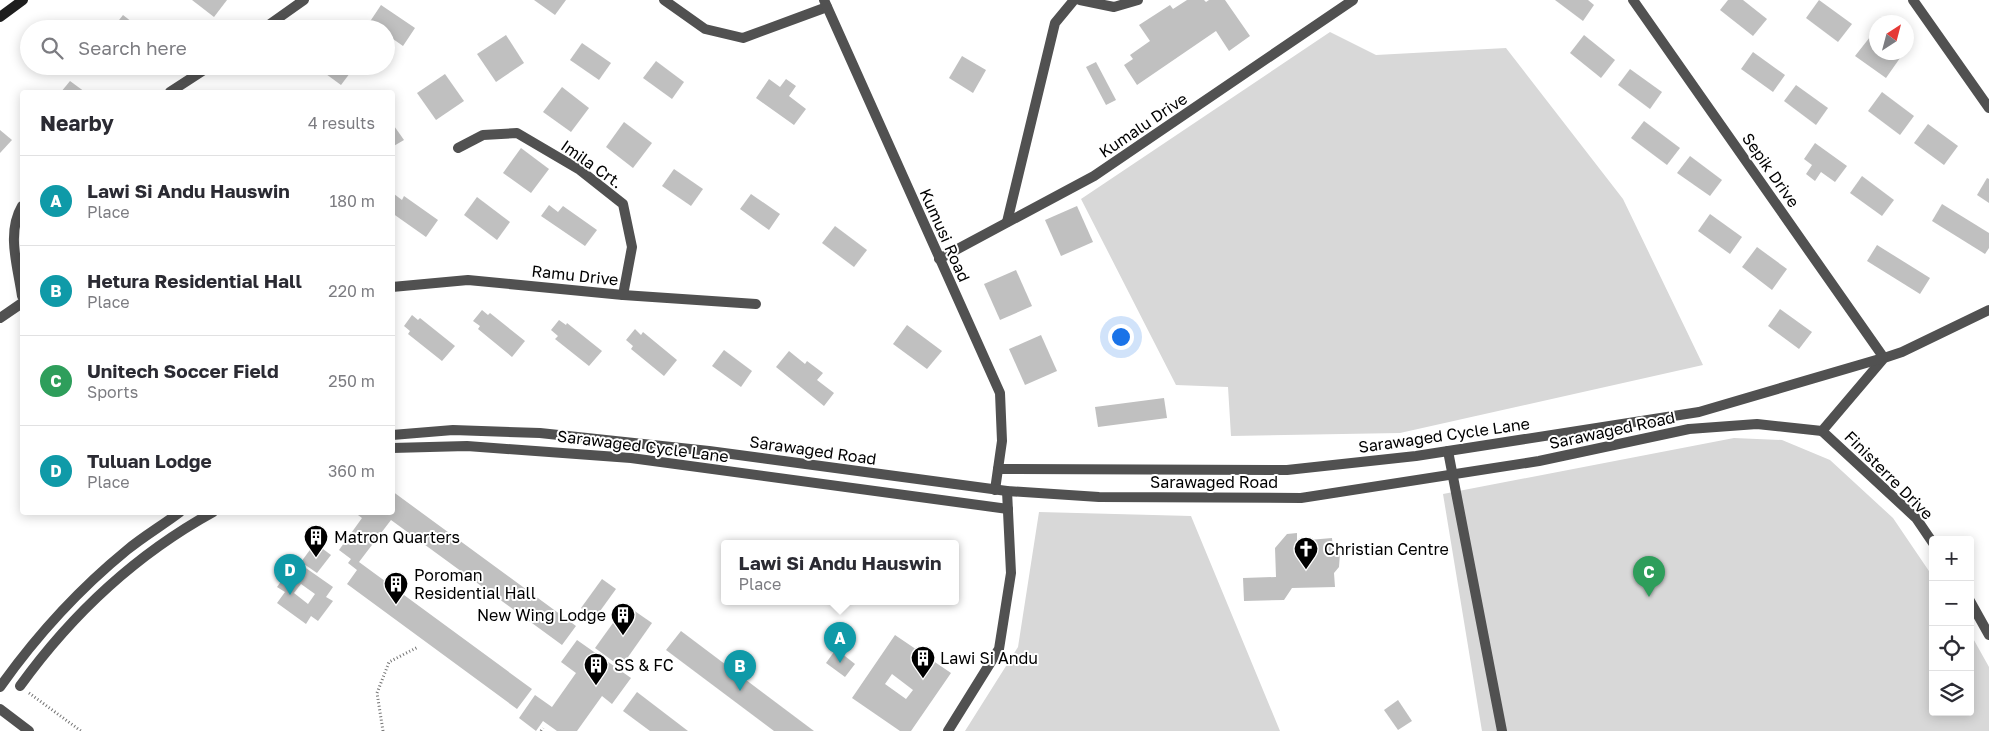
<!DOCTYPE html>
<meta charset="utf-8">
<style>
:root{--surface:#fff;--page:#f7f7f7;--text:#2b2b33;--muted:#7c7c81;--line:#e1e1e2;--accent:#000}
body{margin:0;font-family:"Golos Text",sans-serif;background:var(--page);color:var(--text)}
.controls{position:absolute;right:15px;bottom:15px;display:grid;overflow:hidden;border-radius:5px;box-shadow:0 2px 12px #0003}
.controls button{width:45px;height:45px;display:grid;place-items:center;padding:0;border:0;border-bottom:1px solid var(--line);background:var(--surface);color:var(--text);font:25px sans-serif}
.compass{position:absolute;left:1869px;top:15px;width:45px;height:45px;border-radius:50%;background:var(--surface);box-shadow:0 2px 12px #0003;rotate:36deg}
.you{position:absolute;left:1120px;top:336px;width:18px;height:18px;margin:-12px;border:4px solid #fff;border-radius:50%;background:#1a73e8;box-shadow:0 0 0 8px #1a73e833}
.badge{display:grid;place-items:center;width:32px;height:32px;border-radius:50%;background:var(--accent);color:#fff;font-size:16px;font-weight:700}
.pin{position:absolute;translate:-50% -41px;filter:drop-shadow(0 1px 2px #0008)}
.pin::after{content:'';position:absolute;top:26px;width:18px;height:15px;background:inherit;clip-path:polygon(0 0,100% 0,50% 100%)}
.popup{position:absolute;left:721px;top:540px;width:238px;height:65px;box-sizing:border-box;display:grid;place-content:center;border-radius:5px;background:var(--surface);filter:drop-shadow(0 1px 4px #0005);font-size:16px;white-space:nowrap;color:var(--muted)}
.popup b{font-size:19px;color:var(--text)}
.popup::after{content:'';position:absolute;left:50%;top:100%;margin-left:-10px;border:10px solid transparent;border-top-color:var(--surface)}
.list{margin:0;padding:0;list-style:none}
h2{display:flex;justify-content:space-between;align-items:center;height:65px;margin:0;padding:0 20px;font-size:21px}
h2 small{font-size:16px;font-weight:400;color:var(--muted)}
.list li{display:grid;grid-template-columns:32px 1fr auto;gap:15px;align-items:center;box-sizing:border-box;height:90px;padding:0 20px;border-top:1px solid var(--line)}
.list b{display:block;font-size:19px;white-space:nowrap}
.list p{margin:0;font-size:16px;white-space:nowrap;color:var(--muted)}
.list em{font-size:16px;font-style:normal;color:var(--muted)}
.icon{flex:none;width:28px;height:28px;fill:none;stroke:currentColor;stroke-width:2;stroke-linecap:round;stroke-linejoin:round}
.map{position:relative;flex:none;width:1989px;height:731px;overflow:hidden}
.search{position:absolute;background:var(--surface);box-shadow:0 2px 12px #0003;left:20px;top:20px;width:375px;height:55px;display:flex;align-items:center;gap:12px;box-sizing:border-box;padding:0 18px;border-radius:28px;color:var(--muted);font-size:19px}
.panel{position:absolute;background:var(--surface);box-shadow:0 2px 12px #0003;left:20px;top:90px;width:375px;height:425px;border-radius:5px}
.map>svg:first-child{display:block}
</style>
<div class="map">
<svg width="1989" height="731" viewBox="0 0 1989 731">
<rect width="100%" height="100%" fill="#fff"/>
<g fill="#d8d8d8">
<path d="M1330,32L1376,55L1506,48L1623,199L1703,365L1400,433L1231,436L1228,387L1176,385L1081,199Z"/>
<path d="M1734,438L1782,440L1830,460L1893,518L1933,577V712H1970V633L1989,667V731H1482L1443,494Z"/>
<path d="M1039,512L1191,516L1280,731H965L1018,647Z"/>
</g>
<g fill="#c0c0c0" fill-rule="evenodd">
<path d="M192,0H227L214,17Z"/>
<path d="M534,0H566L555,15Z"/>
<path d="M1187,0H1204L1206,2L1209,0H1225L1250,36L1229,51L1216,31L1137,85L1124,65L1133,59L1130,55L1150,41L1139,25L1170,5L1173,9Z"/>
<path d="M1555,0H1588L1594,5L1583,21Z"/>
<path d="M1728,0H1743L1767,19L1753,36L1720,10Z"/>
<path d="M1819,0L1852,24L1838,42L1806,18Z"/>
<path d="M381,5L415,28L403,46L386,34V29H378L369,23Z"/>
<path d="M123,15L141,29H112Z"/>
<path d="M506,35L524,63L496,82L477,54Z"/>
<path d="M1584,35L1615,60L1601,78L1570,53Z"/>
<path d="M1870,37L1876,42V52H1892L1900,58L1886,78L1855,56Z"/>
<path d="M582,43L611,63L599,80L570,60Z"/>
<path d="M1753,52L1785,75L1773,92L1741,69Z"/>
<path d="M962,56L986,70L973,93L949,78Z"/>
<path d="M656,61L684,82L672,99L643,78Z"/>
<path d="M1096,62L1116,100L1106,105L1086,67Z"/>
<path d="M315,66H350L353,69L341,85Z"/>
<path d="M1630,69L1662,92L1650,109L1618,85Z"/>
<path d="M445,74L464,101L436,120L417,93Z"/>
<path d="M769,79L780,87L786,79L796,86L789,96L806,109L794,125L756,98Z"/>
<path d="M70,81L85,92H61Z"/>
<path d="M1796,85L1828,108L1816,125L1784,101Z"/>
<path d="M562,87L589,108L571,132L543,112Z"/>
<path d="M1882,92L1914,116L1900,135L1868,111Z"/>
<path d="M1644,121L1680,148L1667,165L1631,138Z"/>
<path d="M624,122L652,143L633,168L606,147Z"/>
<path d="M392,123L404,140L392,147Z"/>
<path d="M1928,124L1958,146L1944,165L1914,143Z"/>
<path d="M0,130L12,140L0,153Z"/>
<path d="M1815,143L1847,166L1835,182L1821,172L1815,181L1806,174L1812,165L1804,159Z"/>
<path d="M521,148L549,169L531,193L503,173Z"/>
<path d="M1690,156L1722,180L1710,196L1677,173Z"/>
<path d="M674,169L703,189L691,206L662,186Z"/>
<path d="M1862,176L1894,200L1882,216L1850,193Z"/>
<path d="M1987,178L1989,179V203L1977,195Z"/>
<path d="M394,194L402,200L404,196L438,220L426,237L392,213Z"/>
<path d="M751,194L780,214L769,230L740,209Z"/>
<path d="M477,197L510,222L497,240L464,215Z"/>
<path d="M1942,204L1989,233V248L1985,254L1932,221Z"/>
<path d="M549,205L558,212L563,206L597,230L585,246L541,216Z"/>
<path d="M1077,206L1093,242L1061,256L1045,220Z"/>
<path d="M1710,214L1742,237L1730,254L1698,231Z"/>
<path d="M835,226L867,250L854,267L822,243Z"/>
<path d="M1877,245L1930,278L1920,294L1867,261Z"/>
<path d="M1757,247L1787,269L1772,290L1742,267Z"/>
<path d="M1016,270L1032,306L1000,320L984,284Z"/>
<path d="M1780,309L1812,332L1799,349L1768,326Z"/>
<path d="M482,310L488,315L490,313L525,341L512,357L478,329L480,326L473,321Z"/>
<path d="M412,315L418,320L420,318L455,346L442,361L408,334L410,331L404,326Z"/>
<path d="M559,320L566,325L567,323L602,351L589,366L555,339L558,336L551,330Z"/>
<path d="M907,325L942,351L927,369L893,344Z"/>
<path d="M635,329L641,335L643,332L677,360L664,376L631,349L633,346L626,340Z"/>
<path d="M1041,335L1057,371L1025,385L1009,349Z"/>
<path d="M724,350L752,371L741,387L712,366Z"/>
<path d="M789,351L805,364L807,361L823,373L817,380L834,393L824,406L776,367Z"/>
<path d="M1164,398L1167,418L1098,427L1095,407Z"/>
<path d="M392,491L576,626L562,645L391,520L359,562L532,689L517,709L347,584L357,570L348,563L351,559L339,550L362,518L354,512H392Z"/>
<path d="M1297,533V541L1332,538L1333,549L1340,553L1339,567L1334,573L1335,587L1292,588L1284,600L1244,601L1243,578L1276,577L1275,548L1287,534Z"/>
<path d="M315,543L331,555L317,573L301,562Z"/>
<path d="M303,566L333,587L326,597L333,601L318,621L311,616L306,624L277,603L285,592L277,587L290,569L297,574ZM301,584L315,594L308,604L294,593Z"/>
<path d="M602,579L616,589L595,618L581,608Z"/>
<path d="M626,605L652,623L621,667L595,648Z"/>
<path d="M681,631L814,731H774L666,650Z"/>
<path d="M895,635L951,673L911,731H900L852,698ZM892,674L913,690L906,699L885,684Z"/>
<path d="M577,640L631,678L612,704L602,696L577,731H557L543,721L536,731L519,718L535,695L552,707L576,673L561,662Z"/>
<path d="M836,649L855,664L845,677L826,663Z"/>
<path d="M637,692L688,731H650L623,711Z"/>
<path d="M1398,700L1412,721L1398,730L1384,710Z"/>
</g>
<g fill="none" stroke-linecap="round" stroke-linejoin="round">
<g stroke="#737373" stroke-width="3" stroke-dasharray="1 2.5" stroke-linecap="butt">
<path d="M29,693L81,731"/>
<path d="M383,731L377,693L389,662L418,647"/>
<path d="M541,731L543,728"/>
</g>
<g stroke="#515151" stroke-width="10">
<path d="M1080,0L1114,7L1138,0"/>
<path d="M1007,222L1055,23L1074,0"/>
</g>
<g stroke="#515151" stroke-width="10">
<path d="M664,0L705,29L743,38L827,7"/>
<path d="M824,0L1000,393L1002,441L995,490"/>
<path d="M1633,0L1884,358"/>
<path d="M1913,0L1989,108"/>
<path d="M263,29L304,0"/>
<path d="M170,92L210,66"/>
<path d="M458,148L483,135L517,133L580,170L623,204L632,247L623,295"/>
<path d="M22,206C6,233 18,267 22,296"/>
<path d="M939,259L1094,176L1353,0"/>
<path d="M392,287L468,280L623,295L756,304"/>
<path d="M0,318L22,303"/>
<path d="M1822,431L1916,518L1933,543"/>
<path d="M392,435L453,430L540,433L709,451L1007,491L1099,497L1301,498L1539,461L1689,429L1757,424L1822,431L1884,358L1902,352L1989,310"/>
<path d="M392,448L467,446L631,458L1008,509"/>
<path d="M1448,451L1502,731"/>
<path d="M998,469L1287,470L1416,456L1699,412L1883,358"/>
<path d="M1970,601L1989,635"/>
<path d="M20,686C72,614 135,555 213,512"/>
<path d="M0,687C37,635 78,590 127,550C144,536 163,525 180,512"/>
<path d="M0,709L29,731"/>
<path d="M948,731L999,649L1011,573L1007,491"/>
</g>
<path stroke="#1e1e1e" stroke-width="10" d="M0,17L23,0"/>
</g>
<defs>
<symbol id="building-pin" viewBox="-11 -11 22 30"><path d="M0 17L-7.5 6A9.5 9.5 0 1 1 7.5 6Z" fill="#000" stroke="#fff"/><path d="M-4-6H4V6H1V3H-1V6H-4ZM-2.5-4.3h1.7v1.8h-1.7ZM.8-4.3h1.7v1.8H.8ZM-2.5-1h1.7V.8h-1.7ZM.8-1h1.7V.8H.8Z" fill="#fff"/></symbol>
<symbol id="church-pin" viewBox="-11 -11 22 30"><path d="M0 17L-7.5 6A9.5 9.5 0 1 1 7.5 6Z" fill="#000" stroke="#fff"/><path d="M-1.2-6h2.4v3.5h3.3v2.4h-3.3V6h-2.4V-.1h-3.3v-2.4h3.3Z" fill="#fff"/></symbol>
</defs>
<g fill-rule="evenodd">
<use href="#building-pin" x="302" y="523" width="28" height="38"/>
<use href="#church-pin" x="1292" y="535" width="28" height="38"/>
<use href="#building-pin" x="382" y="570" width="28" height="38"/>
<use href="#building-pin" x="609" y="601" width="28" height="38"/>
<use href="#building-pin" x="909" y="644" width="28" height="38"/>
<use href="#building-pin" x="582" y="651" width="28" height="38"/>
</g>
<g text-anchor="middle" stroke-width="4" stroke-linejoin="round" paint-order="stroke">
<g font-size="16" fill="#000" stroke="#fff">
<text transform="translate(1143 125) rotate(-34)" y="6">Kumalu Drive</text>
<text transform="translate(592 164) rotate(35)" y="6">Imila Crt.</text>
<text transform="translate(1771 170) rotate(55)" y="6">Sepik Drive</text>
<text transform="translate(945 235) rotate(66)" y="6">Kumusi Road</text>
<text transform="translate(575 275) rotate(6)" y="6">Ramu Drive</text>
<text transform="translate(1612 430) rotate(-12)" y="6">Sarawaged Road</text>
<text transform="translate(1444 435) rotate(-8)" y="6">Sarawaged Cycle Lane</text>
<text transform="translate(643 446) rotate(7)" y="6">Sarawaged Cycle Lane</text>
<text transform="translate(813 450) rotate(8)" y="6">Sarawaged Road</text>
<text transform="translate(1889 475) rotate(45)" y="6">Finisterre Drive</text>
<text x="1214" y="488">Sarawaged Road</text>
</g>
<g font-size="16" fill="#000" stroke="#fff" text-anchor="start">
<text x="334" y="543">Matron Quarters</text>
<text x="1324" y="555">Christian Centre</text>
<text x="414" y="581">Poroman<tspan x="414" dy="18">Residential Hall</tspan></text>
<text x="606" y="621" text-anchor="end">New Wing Lodge</text>
<text x="940" y="664">Lawi Si Andu</text>
<text x="614" y="671">SS &amp; FC</text>
</g>
</g>
</svg>
<div class="controls">
<button>+</button>
<button>−</button>
<button><svg class="icon" aria-label="locate" viewBox="0 0 24 24"><circle cx="12" cy="12" r="6"/><path d="M12 2v4M12 18v4M2 12h4M18 12h4"/></svg></button>
<button><svg class="icon" aria-label="layers" viewBox="0 0 24 24"><path d="M12 4l9 5-9 5-9-5zM3 14l9 5 9-5"/></svg></button>
</div>
<svg class="compass" viewBox="-18 -18 36 36"><path d="M0-13l5 13h-10z" fill="#e53935"/><path d="M0 13l5-13h-10z" fill="#7c7c81"/></svg>
<div class="you"></div>
<div class="pin badge" style="left:840px;top:663px;background:#0f9aa8">A</div>
<div class="popup"><b>Lawi Si Andu Hauswin</b>Place</div>
<div class="pin badge" style="left:740px;top:691px;background:#0f9aa8">B</div>
<div class="pin badge" style="left:1649px;top:597px;background:#2e9e5b">C</div>
<div class="pin badge" style="left:290px;top:595px;background:#0f9aa8">D</div>
<div class="search"><svg class="icon" aria-label="search" viewBox="0 0 24 24"><circle cx="10" cy="10" r="6"/><path d="M15 15l6 6"/></svg>Search here</div>
<section class="panel">
<h2>Nearby<small>4 results</small></h2>
<ul class="list">
<li><span class="badge" style="background:#0f9aa8">A</span><div><b>Lawi Si Andu Hauswin</b><p>Place</p></div><em>180 m</em></li>
<li><span class="badge" style="background:#0f9aa8">B</span><div><b>Hetura Residential Hall</b><p>Place</p></div><em>220 m</em></li>
<li><span class="badge" style="background:#2e9e5b">C</span><div><b>Unitech Soccer Field</b><p>Sports</p></div><em>250 m</em></li>
<li><span class="badge" style="background:#0f9aa8">D</span><div><b>Tuluan Lodge</b><p>Place</p></div><em>360 m</em></li>
</ul>
</section>
</div>
